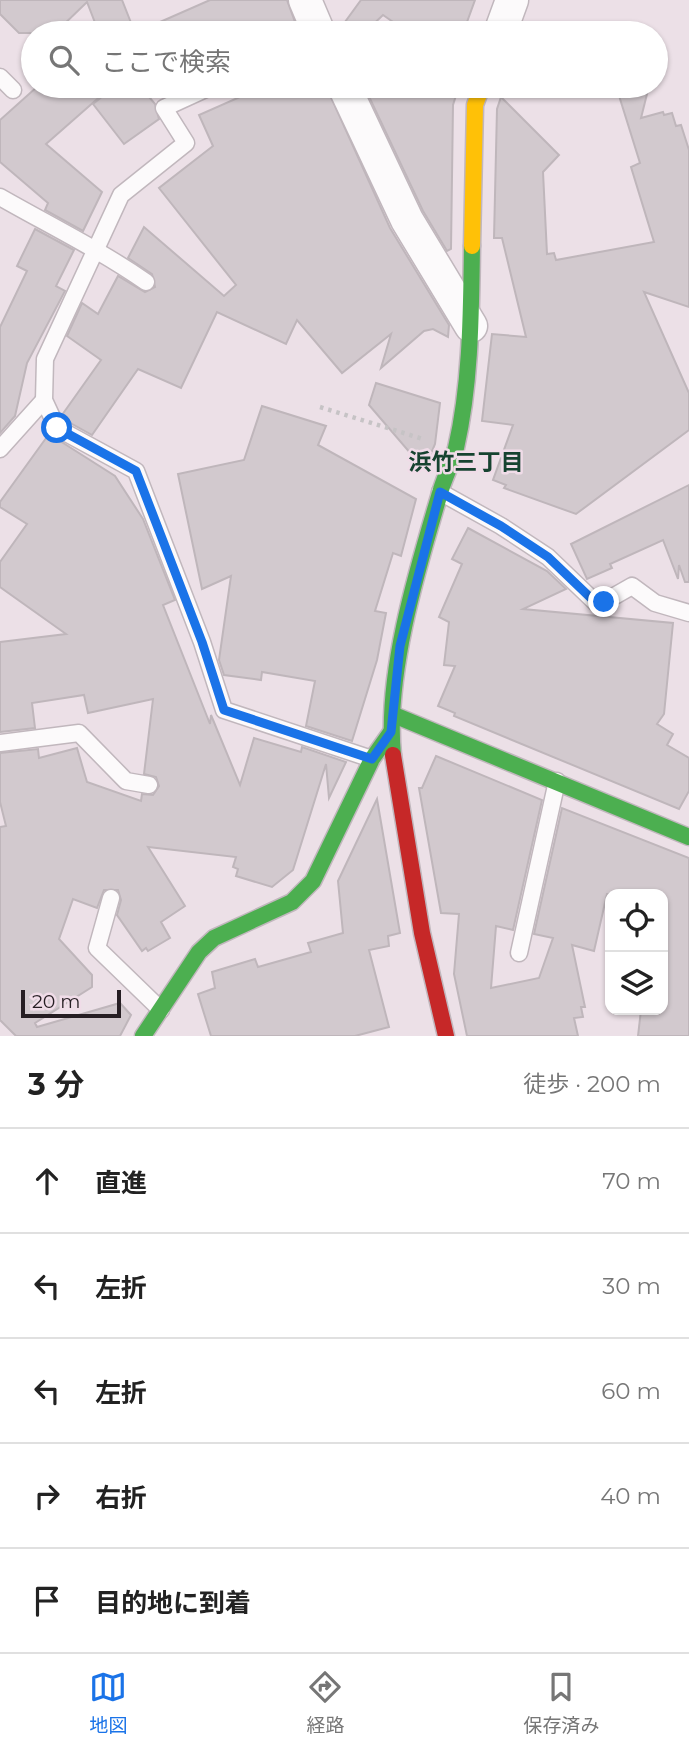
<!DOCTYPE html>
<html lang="ja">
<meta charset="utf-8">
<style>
:root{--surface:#fff;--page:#f2f2f2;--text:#222;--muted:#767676;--line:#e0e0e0;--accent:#1a73e8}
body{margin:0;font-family:Montserrat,"Noto Sans JP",sans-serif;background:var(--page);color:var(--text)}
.controls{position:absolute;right:21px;bottom:21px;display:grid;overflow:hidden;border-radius:14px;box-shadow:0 2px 5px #0004}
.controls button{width:63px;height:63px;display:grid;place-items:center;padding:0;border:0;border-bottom:2px solid var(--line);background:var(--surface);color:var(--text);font:35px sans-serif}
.scale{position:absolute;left:21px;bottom:18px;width:100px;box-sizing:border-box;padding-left:7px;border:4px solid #261e23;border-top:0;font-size:19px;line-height:24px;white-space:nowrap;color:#261e23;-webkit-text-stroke:5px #f0dce8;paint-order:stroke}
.stop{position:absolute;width:21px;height:21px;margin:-16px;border:5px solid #1a73e8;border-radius:50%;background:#fff}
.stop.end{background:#1a73e8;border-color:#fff;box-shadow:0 2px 7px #0008}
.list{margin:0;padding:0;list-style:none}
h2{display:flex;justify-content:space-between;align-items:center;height:91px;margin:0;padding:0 28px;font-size:30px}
h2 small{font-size:23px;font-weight:400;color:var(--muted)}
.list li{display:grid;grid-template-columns:46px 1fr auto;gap:21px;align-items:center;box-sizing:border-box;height:105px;padding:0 28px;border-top:2px solid var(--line)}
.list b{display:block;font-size:26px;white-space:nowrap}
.list em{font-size:23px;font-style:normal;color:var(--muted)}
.icon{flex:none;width:38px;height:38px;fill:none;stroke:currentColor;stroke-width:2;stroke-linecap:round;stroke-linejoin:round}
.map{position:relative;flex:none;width:689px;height:1036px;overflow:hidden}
.search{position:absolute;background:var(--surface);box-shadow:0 2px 5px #0004;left:21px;right:21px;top:21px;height:77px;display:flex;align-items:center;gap:18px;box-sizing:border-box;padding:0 24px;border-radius:38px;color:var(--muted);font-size:26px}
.sheet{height:616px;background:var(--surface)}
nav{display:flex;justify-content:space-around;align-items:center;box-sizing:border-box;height:98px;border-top:2px solid var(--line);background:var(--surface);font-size:19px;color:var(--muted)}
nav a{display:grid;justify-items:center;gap:4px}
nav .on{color:var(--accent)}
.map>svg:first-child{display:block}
</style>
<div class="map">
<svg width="689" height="1036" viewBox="0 0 689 1036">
<rect width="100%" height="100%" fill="#ece0e7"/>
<g fill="#d2c9ce" stroke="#bfb6bb" stroke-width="2">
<path d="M0,0H122L135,33H99L87,2L55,33H19L0,14Z"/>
<path d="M210,0H287L299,33H135Z"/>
<path d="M361,0H475L463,33H409L383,15L364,33H337Z"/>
<path d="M38,86H112L46,144L102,192L83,231L45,210L48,203L0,162V120Z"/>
<path d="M115,86H140L155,104L159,119L124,144L93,104Z"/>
<path d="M265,86H326L390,228L449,325L448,337L433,329L424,331L381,368L391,334L342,373L297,320L286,344L217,312L181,388L138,369L92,435L65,420L62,415L101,360L67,336L82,303L98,314L118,276L145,292L155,287L152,274L128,258L144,227L224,296L236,285L159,188L213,146L199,115Z"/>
<path d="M364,86H459L453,105L451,249L447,251L423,211Z"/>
<path d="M616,86H649L641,118L663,112L664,115L672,113L676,126L681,125L689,150V307L644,292L689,393V430L576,514L504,488L506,485L493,480L513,425L482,421L492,334L526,337L502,238H494L497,109L501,97L559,155L543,172L547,254L554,253L556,260L654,242L631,167L640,163Z"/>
<path d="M35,229L74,250L56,286L65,291L27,363L15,416L0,433V327L27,271L17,266Z"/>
<path d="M376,383L440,403L435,444L428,461L411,454L369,405Z"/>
<path d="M262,406L326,426L318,445L416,499L401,556L393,553L375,611L386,613L377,660L352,741L306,726L315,681L262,672L261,680L224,675L219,660L231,576L202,589L178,474L244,460Z"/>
<path d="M49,434L115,476L143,519L175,600L163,605L210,724L211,715L240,785L254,738L301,752L302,747L346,762L329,798L326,764L293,870L272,887L236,876L238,869L233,867L236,857L148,847L185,906L161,922L170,938L148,951L146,948L142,951L117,915L121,900L118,890H104L97,908L73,899L59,939L92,975V987L35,1023L37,1027L120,1003L131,1015L120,1036H16L0,1020V827L6,826L0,802V753L38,749L39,758L77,748L87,782L141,801L142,794L153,795L159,786L156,777L144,774L153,699L88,713L84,695L32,703L35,728L0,732V642L66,634L0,587V562L27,524L0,507V502Z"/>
<path d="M689,485V582H685L679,565L678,579L663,540L610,564L612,568L587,579L571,544Z"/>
<path d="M468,528L547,571L566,589L523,609L673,623L664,714L657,724L673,734L667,745L689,758V791L679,809L454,716L455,713L438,706L455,666L444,665L449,622L439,617L462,564L452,559Z"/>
<path d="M436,756L542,800L513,930L496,926L491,988L539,978L553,938L534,934L562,808L689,858V1036H638L641,1010H663V894H607L594,951L572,945L585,1007H581L583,1017L574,1018L578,1036H467L454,974L459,914L441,913L419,788H422Z"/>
<path d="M377,799L400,933L388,936L389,946L369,950L389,1027L355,1036H211L198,994L215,988L212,972L255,959L258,967L311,952L308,943L343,933L338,881Z"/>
</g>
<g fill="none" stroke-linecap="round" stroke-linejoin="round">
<defs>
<g id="lane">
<path d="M0,77L13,90"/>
<path d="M212,86L164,108L186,143L121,195L45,359L44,400L57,428L136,471L202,642L224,710L372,759"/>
<path d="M0,197C49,225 100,250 146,282"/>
<path d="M0,449L44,400"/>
<path d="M440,492L501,526L548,557L596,603L604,602L632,586L655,603L689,613"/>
<path d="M0,743L79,733L126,781L149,785"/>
<path d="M111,898L97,948L161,1010"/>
<path d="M519,953L557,781"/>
</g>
<g id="street">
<path d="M305,0L319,33"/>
<path d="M500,33L512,0"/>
<path d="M344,86L407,220L471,326"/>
</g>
<g id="fast">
<path d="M394,715L689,837"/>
<path d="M393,755C385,675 417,570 440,493C444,478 452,464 456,448C471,383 471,313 472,246"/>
<path d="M143,1036L199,952L214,938L292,902L313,881L372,759L391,732"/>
</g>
<path id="slow" d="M472,246L475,105L482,86"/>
<path id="jam" d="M393,755L422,933L446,1036"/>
</defs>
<use href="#lane" stroke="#c1b7bd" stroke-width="19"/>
<use href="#street" stroke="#c1b7bd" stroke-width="35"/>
<use href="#fast" stroke="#c1b7bd" stroke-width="19"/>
<use href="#slow" stroke="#c1b7bd" stroke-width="19"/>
<use href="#jam" stroke="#c1b7bd" stroke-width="19"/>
<path stroke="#c6c3c5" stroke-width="4.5" stroke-dasharray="3.5 5" stroke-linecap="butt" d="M320,407L423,439"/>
<use href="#lane" stroke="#fcfafb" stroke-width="16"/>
<use href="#street" stroke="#fcfafb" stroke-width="32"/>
<use href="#fast" stroke="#4caf50" stroke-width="16"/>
<use href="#slow" stroke="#ffc107" stroke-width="16"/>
<use href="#jam" stroke="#c62828" stroke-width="16"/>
</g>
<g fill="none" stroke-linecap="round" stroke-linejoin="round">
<path stroke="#1a73e8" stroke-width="9" d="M57,428L136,471L202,642L224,710L372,759L391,732L400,646L440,492L501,526L548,557L596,603L604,602"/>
</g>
<g text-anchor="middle" stroke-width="5" stroke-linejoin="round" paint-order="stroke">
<g font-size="23" font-weight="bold" fill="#164330" stroke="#f0dce8">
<text x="466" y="470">浜竹三丁目</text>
</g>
</g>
</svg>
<div class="controls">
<button><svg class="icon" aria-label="locate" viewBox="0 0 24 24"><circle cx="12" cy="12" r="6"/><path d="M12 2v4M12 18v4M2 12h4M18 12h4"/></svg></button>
<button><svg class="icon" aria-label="layers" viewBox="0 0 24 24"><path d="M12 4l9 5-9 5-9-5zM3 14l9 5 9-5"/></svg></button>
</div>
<div class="scale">20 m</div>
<div class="stop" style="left:57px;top:428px"></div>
<div class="stop end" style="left:604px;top:602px"></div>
<div class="search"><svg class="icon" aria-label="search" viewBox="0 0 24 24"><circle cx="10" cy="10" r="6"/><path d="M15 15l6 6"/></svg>ここで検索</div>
</div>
<section class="sheet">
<h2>3 分<small>徒歩 · 200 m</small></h2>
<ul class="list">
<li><svg class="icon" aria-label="ahead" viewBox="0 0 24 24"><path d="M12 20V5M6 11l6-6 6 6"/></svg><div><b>直進</b></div><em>70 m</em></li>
<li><svg class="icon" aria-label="left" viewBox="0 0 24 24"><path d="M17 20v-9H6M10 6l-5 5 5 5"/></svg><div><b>左折</b></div><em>30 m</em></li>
<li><svg class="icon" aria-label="left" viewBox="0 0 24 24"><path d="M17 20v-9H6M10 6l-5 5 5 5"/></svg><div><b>左折</b></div><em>60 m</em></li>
<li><svg class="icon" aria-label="right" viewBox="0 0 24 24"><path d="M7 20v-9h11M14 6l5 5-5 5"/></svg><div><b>右折</b></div><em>40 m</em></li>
<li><svg class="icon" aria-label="arrive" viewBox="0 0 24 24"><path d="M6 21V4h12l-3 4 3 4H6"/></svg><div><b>目的地に到着</b></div></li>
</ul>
</section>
<nav>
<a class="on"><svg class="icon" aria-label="map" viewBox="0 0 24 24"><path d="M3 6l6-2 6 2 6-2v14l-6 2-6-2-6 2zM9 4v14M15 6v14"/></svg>地図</a>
<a><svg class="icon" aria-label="directions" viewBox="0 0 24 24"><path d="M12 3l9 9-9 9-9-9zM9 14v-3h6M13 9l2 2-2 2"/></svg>経路</a>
<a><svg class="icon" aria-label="saved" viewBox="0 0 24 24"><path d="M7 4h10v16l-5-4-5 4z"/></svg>保存済み</a>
</nav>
